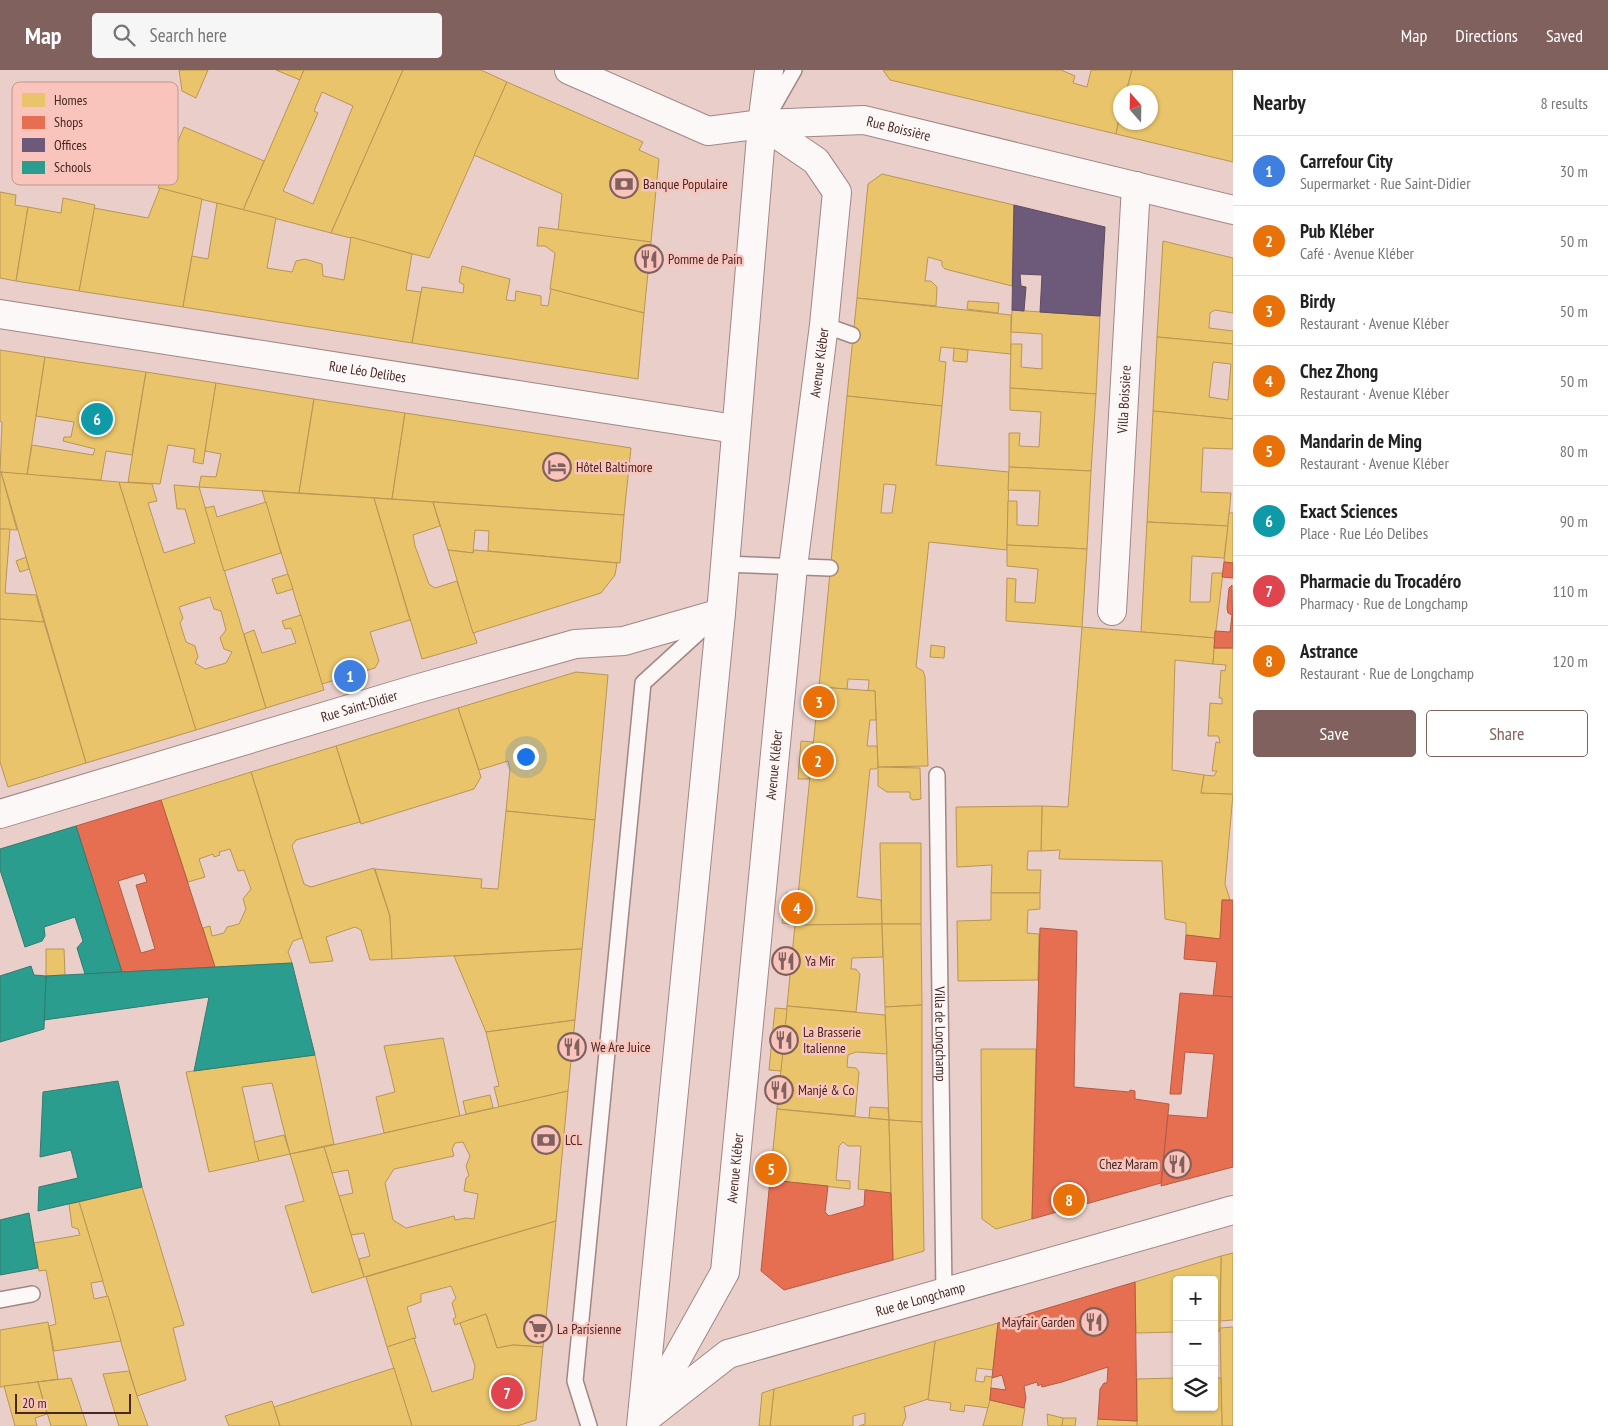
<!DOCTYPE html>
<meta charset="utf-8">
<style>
:root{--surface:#fff;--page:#f6f6f6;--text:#222;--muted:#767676;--line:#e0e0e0;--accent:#81615d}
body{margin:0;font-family:"PT Sans Narrow",sans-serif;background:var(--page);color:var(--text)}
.controls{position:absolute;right:15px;bottom:15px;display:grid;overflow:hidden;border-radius:5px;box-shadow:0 1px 4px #0004}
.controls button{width:45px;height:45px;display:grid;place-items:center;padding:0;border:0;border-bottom:1px solid var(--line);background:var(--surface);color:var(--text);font:25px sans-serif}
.compass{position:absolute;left:1113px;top:15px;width:45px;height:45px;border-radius:50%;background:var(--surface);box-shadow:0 1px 4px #0004;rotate:340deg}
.scale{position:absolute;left:15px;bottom:12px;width:116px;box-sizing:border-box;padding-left:5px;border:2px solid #482723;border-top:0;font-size:14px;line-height:18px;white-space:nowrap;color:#482723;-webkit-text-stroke:4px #f8c4bc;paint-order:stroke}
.you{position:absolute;left:525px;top:686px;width:18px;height:18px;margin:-12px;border:4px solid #fff;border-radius:50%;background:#1a73e8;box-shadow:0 0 0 8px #1a73e833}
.badge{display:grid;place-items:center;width:32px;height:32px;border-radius:50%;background:var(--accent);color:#fff;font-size:16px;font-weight:700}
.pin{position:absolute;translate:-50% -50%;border:2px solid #fff;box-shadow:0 1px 5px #0006}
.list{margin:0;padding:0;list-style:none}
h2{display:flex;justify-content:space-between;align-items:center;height:65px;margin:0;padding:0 20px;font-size:21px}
h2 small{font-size:16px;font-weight:400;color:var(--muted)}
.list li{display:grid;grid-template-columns:32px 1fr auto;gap:15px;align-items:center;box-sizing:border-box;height:70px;padding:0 20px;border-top:1px solid var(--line)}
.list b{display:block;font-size:19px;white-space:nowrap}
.list p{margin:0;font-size:16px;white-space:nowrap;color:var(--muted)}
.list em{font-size:16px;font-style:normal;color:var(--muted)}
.actions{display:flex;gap:10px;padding:15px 20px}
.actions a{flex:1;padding:11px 0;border:1px solid var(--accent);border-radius:5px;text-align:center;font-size:18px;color:var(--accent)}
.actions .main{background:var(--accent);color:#fff}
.icon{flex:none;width:28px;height:28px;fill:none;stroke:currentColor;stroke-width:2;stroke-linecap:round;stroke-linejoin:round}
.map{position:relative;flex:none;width:1233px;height:1356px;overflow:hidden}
header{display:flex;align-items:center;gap:30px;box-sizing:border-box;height:70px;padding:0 25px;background:var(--accent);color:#fff}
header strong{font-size:24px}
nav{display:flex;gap:28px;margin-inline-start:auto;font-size:18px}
.search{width:350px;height:45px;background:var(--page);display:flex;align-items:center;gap:12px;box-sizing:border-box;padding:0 18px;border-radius:5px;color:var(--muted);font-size:19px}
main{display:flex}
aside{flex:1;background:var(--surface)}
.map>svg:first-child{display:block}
</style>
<header>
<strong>Map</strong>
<div class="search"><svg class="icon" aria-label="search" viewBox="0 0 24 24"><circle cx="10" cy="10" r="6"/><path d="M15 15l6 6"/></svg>Search here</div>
<nav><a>Map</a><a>Directions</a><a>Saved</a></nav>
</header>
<main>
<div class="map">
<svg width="1233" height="1356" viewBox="0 0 1233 1356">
<rect width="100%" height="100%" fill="#eaceca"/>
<g fill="#e9c46a" stroke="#b99555" fill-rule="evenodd">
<path d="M179,0H208L196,28L182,21Z"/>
<path d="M276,0H304L300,10Z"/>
<path d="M304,0H403L331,163L243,140ZM322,22L353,36L313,134L283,121L318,43L314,41Z"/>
<path d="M403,0H481L507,12L429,188L331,163Z"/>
<path d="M883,0H1061L1075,6L1073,13L1087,17L1091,0H1132L1126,22H1120V45L1116,64L890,10Z"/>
<path d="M1132,0H1233V92L1116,64L1120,45V52H1150V22H1126Z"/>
<path d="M507,12L643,72L639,80L659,89L651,172L558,161L562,124L474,85Z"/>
<path d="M184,57L264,91L243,140L158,118Z"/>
<path d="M882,104L1014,135L1012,216L945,199L942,196V191L928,187L925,211H931L937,217L936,236L857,228L868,114Z"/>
<path d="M160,118L202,129L183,237L79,221L94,138L148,148Z"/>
<path d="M0,122L16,125L15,135L28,137L16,211L0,208Z"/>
<path d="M63,128L95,135L79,221L16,211L28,137L61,143Z"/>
<path d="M217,133L276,148L267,198L292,202L296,191L305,189L322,194L323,206L344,210L351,167L412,184L406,220L421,222L412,273L183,237L192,186L208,189Z"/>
<path d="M539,157L651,172L644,243L550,219L555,183L545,176H537Z"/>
<path d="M1163,171L1233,188V243L1215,240L1210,243L1209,258L1233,261V274L1157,267Z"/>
<path d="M462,196L510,209L506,230L515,231L516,221L541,226V235L548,236L551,219L644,243L638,309L412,273L422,217L463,223L464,215L459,212Z"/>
<path d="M857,228L1011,245V284L941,277L939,291L946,292L942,336L847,326Z"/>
<path d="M968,231L999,233L998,243L967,239Z"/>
<path d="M1012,240L1100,246L1096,324L1010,318L1011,274H1022L1021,297L1042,299V264L1011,262Z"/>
<path d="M1157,267L1233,274V349L1153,341ZM1213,292L1231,294L1228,330L1209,327Z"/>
<path d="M954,278L968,280L967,292L953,291Z"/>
<path d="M0,280L45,287L27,405L0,402L2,352L0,351Z"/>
<path d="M45,287L146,302L132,385L106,381L101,410L27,405L32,375L93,385L95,379L63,371L64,367H71L74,352L36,346Z"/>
<path d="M146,302L216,313L203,394L193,392L195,379L168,375L160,414L128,412Z"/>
<path d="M216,313L314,329L299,423L199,417L201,406L216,407L221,384L205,381Z"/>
<path d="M1010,318L1096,324L1091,401L1009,397V363H1020L1019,376L1039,377L1041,342L1010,340Z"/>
<path d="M847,326L942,336L936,395L1009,402L1007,480L929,472L916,597L923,601L925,607L928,696L878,697L875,621H868L869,610L848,609L847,619L819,617ZM884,414L896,415L892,443H881Z"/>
<path d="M314,329L405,343L392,429L299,423Z"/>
<path d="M1153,341L1233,349V379L1203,378L1201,422L1231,423L1228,456L1147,452Z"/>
<path d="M405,343L631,378L624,445L392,429Z"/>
<path d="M1009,397L1091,401L1087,479L1007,475L1008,431H1017V455L1038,456L1040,421L1008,420Z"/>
<path d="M0,402H1L17,460L0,459Z"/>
<path d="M1,402L119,412L196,660L86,693Z"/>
<path d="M119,412L152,414L157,431L148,433L164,483L195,473L185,439H177L174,415L199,417L266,638L196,660ZM210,527L214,539L221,541L226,560L220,568L224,579L232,582L226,593L205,599L195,593L198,587L195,576L186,572L180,553L183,548L179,537Z"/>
<path d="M262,421L374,428L410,550L370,562L379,591L375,598L322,614Z"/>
<path d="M374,428L433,432L440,456L413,465L415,476L429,514L435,518L457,511L477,573L422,589Z"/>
<path d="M266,432L281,483L224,501L205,438L214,436L217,447Z"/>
<path d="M433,432L624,445L620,493L488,481L489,461L475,460L473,483L448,480Z"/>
<path d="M1229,443H1233V493L1224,492Z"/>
<path d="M1147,452L1228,456L1224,488L1192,486L1190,532H1210L1212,503H1223L1215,568L1141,562Z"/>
<path d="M0,459H10L5,523L36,525L44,552L0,549Z"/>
<path d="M1007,475L1087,479L1082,557L1006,551L1007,508L1016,509L1015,532L1035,533L1038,499L1007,496Z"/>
<path d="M448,480L473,483L474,480L617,493L615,505L601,523L473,563Z"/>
<path d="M26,487L29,499L20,502L16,491Z"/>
<path d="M288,504L293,519L277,524L272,509Z"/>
<path d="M301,545L324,620L266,638L244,564L254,560L262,583L296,573L291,558L285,559L282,551Z"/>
<path d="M0,549L44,552L86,693L8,717L0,692Z"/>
<path d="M1082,557L1215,568L1213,594L1175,590L1172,700L1204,705L1201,723L1233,724L1225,814L1230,830H1222L1220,869L1186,865V853L1165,849L1162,791L1059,789L1060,780L1041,781L1042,736L1068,737Z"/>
<path d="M931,575L945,577L944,588L930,587Z"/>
<path d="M1214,578H1233V724L1201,723L1204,705L1214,706L1217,701H1212L1216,672L1220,673L1219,668L1218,666H1208L1210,633L1222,634V628H1219L1221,600L1225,601L1226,595L1213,594Z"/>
<path d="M576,602L608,605L595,750L506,741L510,698L508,691L479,700L458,638Z"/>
<path d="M819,617L875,621L876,650H870L867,676H877L878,697L876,699H870L857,827L881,830L882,854L795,855Z"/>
<path d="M458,638L481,707L474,719L361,754L336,676Z"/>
<path d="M801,671L813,672L809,709H798Z"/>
<path d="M336,676L360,752L296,770L292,776L304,814L311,817L374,798L390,846L392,889L370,890L361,860L355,857L326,867L333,891L310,893L251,702Z"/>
<path d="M878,697L920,698L921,729L913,730L910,728V722H887L878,716Z"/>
<path d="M251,702L302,868L293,871L288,882L292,893L215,897L203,858L210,856L212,866L224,863L227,857L239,854L246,839L243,829L251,819L244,800L238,801L230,779L219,782L220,785L214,787L213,784L199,789L205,807L188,812L161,730Z"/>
<path d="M1042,736L1041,781H1028L1027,800H1041L1040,823H991L992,795L957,797L956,737Z"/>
<path d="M506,741L595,750L582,879L392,889L390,846L375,799L482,809L481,818L498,819Z"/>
<path d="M880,773H921V854H882Z"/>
<path d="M786,823L798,824L795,855L782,853Z"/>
<path d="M991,823H1040V839L1028,840L1027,863L1039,864L1038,910L958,911L957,851L991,850Z"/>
<path d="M882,854L883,887L852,888L851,899H856L860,904L856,942L787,936L795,855Z"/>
<path d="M882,854H921L922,935L885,937Z"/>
<path d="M46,879H64L65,905L46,906Z"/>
<path d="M582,879L575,950L486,962L454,886Z"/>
<path d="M922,935V1052L889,1050L885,937Z"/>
<path d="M787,936L885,945L887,984L856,982L848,985L847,997L856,998L859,1002L855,1046L777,1039Z"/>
<path d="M775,938L787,939L781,1001L769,1000Z"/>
<path d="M575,950L568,1021L499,1037L494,1017L499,1016L486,962Z"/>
<path d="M443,968L460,1046L384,1063L376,1027L395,1022L384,976Z"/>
<path d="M981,979H1036L1032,1149L996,1159L982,1149Z"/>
<path d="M315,985L334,1074L290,1084L272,1013L242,1017L259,1091L209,1102L186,1002Z"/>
<path d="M568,1021L556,1151L364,1207L359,1189L370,1186L364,1163L351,1165L339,1126L353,1123L348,1100L332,1103L324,1077ZM463,1072L470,1086L466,1096L469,1106L466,1108L464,1121L478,1124L474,1149L466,1148L455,1150L454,1146L406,1158L393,1150L385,1113L394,1099L454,1086L452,1079L455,1073Z"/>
<path d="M490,1025L493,1038L466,1044L463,1031Z"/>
<path d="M870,1037L888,1038L889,1050L869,1048Z"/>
<path d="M777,1039L889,1050L891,1123L858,1119L861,1076H848L843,1072L839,1076L836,1110L850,1111V1119L770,1110Z"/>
<path d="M889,1050L922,1052L924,1181L893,1190Z"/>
<path d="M284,1065L290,1084L259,1091L254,1072Z"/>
<path d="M324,1077L364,1207L312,1223L285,1136L304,1131L290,1084Z"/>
<path d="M759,1086H772L770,1110L756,1108Z"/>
<path d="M142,1117L184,1255L173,1258L186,1310L137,1326L79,1132Z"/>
<path d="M79,1132L103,1211L91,1213L94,1229L108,1226L121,1271L54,1281L49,1256L56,1254L46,1200L39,1201L34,1173L80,1165L78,1159L72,1157L69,1134Z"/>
<path d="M556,1151L543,1277L513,1275L497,1278L486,1244L455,1255L453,1249L456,1247L452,1233L456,1228L451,1216L421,1224V1232L407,1237L416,1268L387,1277L366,1207Z"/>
<path d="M1233,1183V1250L1220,1251L1221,1186Z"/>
<path d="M1221,1186L1220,1261H1214V1210H1177V1262L1136,1263L1135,1212Z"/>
<path d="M486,1244L497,1278L513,1275L543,1277L536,1350L517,1356H412L387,1277L414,1268L432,1322L473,1309L475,1296L460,1253Z"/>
<path d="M48,1252L58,1309L0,1317V1260Z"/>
<path d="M998,1253L993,1300L977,1298L975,1311L984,1312L985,1306L992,1307L989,1338L965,1335L964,1342L950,1340L951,1333L928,1330L935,1271Z"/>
<path d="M1233,1257V1356H1222L1220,1258Z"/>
<path d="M935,1271L928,1329L904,1337L906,1347L902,1356H859L865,1354V1343L853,1346V1356H770L774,1319Z"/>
<path d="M394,1298L412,1356H280L274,1337Z"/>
<path d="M129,1301L137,1326L148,1356H119L103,1304Z"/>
<path d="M71,1308L87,1356H51L38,1312Z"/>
<path d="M1177,1308V1337H1214V1308H1221L1222,1356H1137V1309Z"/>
<path d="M38,1312L47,1344L35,1348L37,1356H15L4,1316Z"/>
<path d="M774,1319L770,1356H759L762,1323Z"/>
<path d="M990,1330L1025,1338L1022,1356H983Z"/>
<path d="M272,1331L280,1356H229L225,1346Z"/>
<path d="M1047,1344L1063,1348L1062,1356H1048Z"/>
<path d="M1063,1348H1076L1075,1356H1062Z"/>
<path d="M1098,1349L1137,1351V1356H1097Z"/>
</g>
<g fill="#e76f51" stroke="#b75943" fill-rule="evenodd">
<path d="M1224,492L1233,493V508L1222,507Z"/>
<path d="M1232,515L1233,578H1214L1215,561L1230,562L1232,545L1228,543L1227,538L1229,518Z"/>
<path d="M161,730L215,897L122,902L76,756ZM144,803L147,812L136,815L155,879L141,883L118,811Z"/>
<path d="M1222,830H1233V927L1213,926L1217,892L1184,889L1186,865L1220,869Z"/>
<path d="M1040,858L1077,861L1074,1017L1129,1022L1130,1020L1135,1021V1029L1169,1034L1161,1113L1032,1149Z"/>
<path d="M1180,923L1233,927V1097L1161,1116L1168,1045L1207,1048L1214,984L1185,982L1181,1024H1170Z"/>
<path d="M770,1110L828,1116L825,1142L829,1146L864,1136L865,1120L891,1123L893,1190L784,1220L761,1201Z"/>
<path d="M1135,1212L1137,1351L1098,1349L1100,1319L1104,1313H1107L1108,1297L1062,1312L1042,1317L1041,1314L1038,1316L1037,1312L1024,1316L1026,1328L1024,1338L990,1330L991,1318L1006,1320L1002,1305L992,1308L998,1253Z"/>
</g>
<path fill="#6d597a" stroke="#624a60" d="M1014,135L1105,157L1100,246L1040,242L1042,205L1020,204L1021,216L1026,217L1024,241L1012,240Z"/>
<g fill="#2a9d8f" stroke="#337a6f">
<path d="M76,756L122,902L85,904L77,878L83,871L75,847L44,857L45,866L42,871L25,877L5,815L0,800V779Z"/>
<path d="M292,893L315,985L194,1001L209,927L44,950L46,906Z"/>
<path d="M31,896L34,905L46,906L44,959L0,972V906Z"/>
<path d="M118,1011L142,1117L38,1141L39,1117L78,1108L71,1080L40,1087L43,1022Z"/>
<path d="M29,1143L38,1198L0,1205V1150Z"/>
</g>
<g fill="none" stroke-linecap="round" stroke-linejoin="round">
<defs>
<g id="lane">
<path d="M770,42L794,0"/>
<path d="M824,255L852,265"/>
<path d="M724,494L830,498"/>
<path id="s1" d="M937,705L944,1223"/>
<path d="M0,1230L32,1224"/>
<path d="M589,1356L575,1311L643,613L712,550"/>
</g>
<g id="street">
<path id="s2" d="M569,0L708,61L762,54L864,50L1233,140"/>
<path id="s3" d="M0,244L735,359"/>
<path id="s4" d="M1112,541L1136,116"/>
<path id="s5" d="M0,744L416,619L575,574L624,571L721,543"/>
<path id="s6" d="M650,1345L728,1284L1233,1140"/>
<path id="s7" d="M642,1351L725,1202L793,497L824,255L837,122L816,91L762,54"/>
</g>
<path id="secondary" d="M641,1356L721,543L762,54L769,0"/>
</defs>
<use href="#lane" stroke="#a18784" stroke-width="18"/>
<use href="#street" stroke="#a18784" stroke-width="30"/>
<use href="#secondary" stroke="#a18784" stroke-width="30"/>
<use href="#lane" stroke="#fcf8f7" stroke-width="15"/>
<use href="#street" stroke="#fcf8f7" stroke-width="28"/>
<use href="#secondary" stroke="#fcf8f7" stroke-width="28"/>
</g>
<defs>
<symbol id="bank-ring" viewBox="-11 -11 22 22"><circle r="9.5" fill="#f8c4bc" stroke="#81615d" stroke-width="1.5"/><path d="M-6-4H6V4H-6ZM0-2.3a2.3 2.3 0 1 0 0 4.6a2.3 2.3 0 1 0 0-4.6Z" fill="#81615d"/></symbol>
<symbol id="restaurant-ring" viewBox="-11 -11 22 22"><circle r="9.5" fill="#f8c4bc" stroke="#81615d" stroke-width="1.5"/><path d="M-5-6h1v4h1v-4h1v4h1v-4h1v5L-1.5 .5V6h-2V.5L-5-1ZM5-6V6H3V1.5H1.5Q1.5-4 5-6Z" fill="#81615d"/></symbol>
<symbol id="hotel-ring" viewBox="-11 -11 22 22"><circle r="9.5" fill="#f8c4bc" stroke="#81615d" stroke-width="1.5"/><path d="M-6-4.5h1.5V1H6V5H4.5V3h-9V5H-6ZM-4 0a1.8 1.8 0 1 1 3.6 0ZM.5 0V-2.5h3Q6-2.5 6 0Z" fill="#81615d"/></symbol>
<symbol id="supermarket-ring" viewBox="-11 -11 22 22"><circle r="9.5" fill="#f8c4bc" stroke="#81615d" stroke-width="1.5"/><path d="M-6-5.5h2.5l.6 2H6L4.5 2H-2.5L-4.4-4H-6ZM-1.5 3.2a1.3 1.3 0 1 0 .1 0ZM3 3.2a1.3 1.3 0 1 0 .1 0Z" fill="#81615d"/></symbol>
</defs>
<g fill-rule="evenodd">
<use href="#bank-ring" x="608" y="98" width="32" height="32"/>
<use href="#restaurant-ring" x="633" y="173" width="32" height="32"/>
<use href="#hotel-ring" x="541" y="381" width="32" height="32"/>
<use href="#restaurant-ring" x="770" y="875" width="32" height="32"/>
<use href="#restaurant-ring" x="768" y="954" width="32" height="32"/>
<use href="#restaurant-ring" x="556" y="961" width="32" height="32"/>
<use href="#restaurant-ring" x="763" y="1004" width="32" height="32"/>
<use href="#bank-ring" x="530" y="1054" width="32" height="32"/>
<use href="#restaurant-ring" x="1161" y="1078" width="32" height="32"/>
<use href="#restaurant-ring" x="1078" y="1236" width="32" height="32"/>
<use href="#supermarket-ring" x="522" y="1243" width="32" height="32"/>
</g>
<g text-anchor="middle" stroke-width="5" stroke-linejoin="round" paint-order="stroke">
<g font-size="14" fill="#482723" stroke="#f8c4bc">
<text dy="5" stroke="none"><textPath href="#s2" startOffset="344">Rue Boissière</textPath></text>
<text dy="5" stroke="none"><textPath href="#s7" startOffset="1085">Avenue Kléber</textPath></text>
<text dy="5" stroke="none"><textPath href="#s3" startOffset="372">Rue Léo Delibes</textPath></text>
<text dy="5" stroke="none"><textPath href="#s4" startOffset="212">Villa Boissière</textPath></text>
<text dy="5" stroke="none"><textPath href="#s5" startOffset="375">Rue Saint-Didier</textPath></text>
<text dy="5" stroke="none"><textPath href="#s7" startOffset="680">Avenue Kléber</textPath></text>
<text dy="5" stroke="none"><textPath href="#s1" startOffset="259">Villa de Longchamp</textPath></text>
<text dy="5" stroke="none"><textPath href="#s7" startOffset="275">Avenue Kléber</textPath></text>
<text dy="5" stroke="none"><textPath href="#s6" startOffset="299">Rue de Longchamp</textPath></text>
</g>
<g font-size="14" fill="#482723" stroke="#f8c4bc" text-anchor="start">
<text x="643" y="119">Banque Populaire</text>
<text x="668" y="194">Pomme de Pain</text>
<text x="576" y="402">Hôtel Baltimore</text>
<text x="805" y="896">Ya Mir</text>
<text x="803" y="967">La Brasserie<tspan x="803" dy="16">Italienne</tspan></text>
<text x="591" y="982">We Are Juice</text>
<text x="798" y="1025">Manjé &amp; Co</text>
<text x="565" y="1075">LCL</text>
<text x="1158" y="1099" text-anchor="end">Chez Maram</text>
<text x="1075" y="1257" text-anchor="end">Mayfair Garden</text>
<text x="557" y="1264">La Parisienne</text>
</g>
</g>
<rect x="12" y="12" width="166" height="103" rx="8" fill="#f8c4bc" stroke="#c3958e" stroke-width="1"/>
<rect x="22" y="23" width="23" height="14" fill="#e9c46a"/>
<rect x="22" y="46" width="23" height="13" fill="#e76f51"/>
<rect x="22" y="68" width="23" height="14" fill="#6d597a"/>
<rect x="22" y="91" width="23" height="13" fill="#2a9d8f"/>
<g font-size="14" fill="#482723">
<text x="54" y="35">Homes</text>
<text x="54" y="57">Shops</text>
<text x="54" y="80">Offices</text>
<text x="54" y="102">Schools</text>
</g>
</svg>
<div class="controls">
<button>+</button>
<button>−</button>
<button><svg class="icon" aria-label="layers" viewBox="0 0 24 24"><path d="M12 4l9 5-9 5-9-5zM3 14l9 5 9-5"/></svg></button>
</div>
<svg class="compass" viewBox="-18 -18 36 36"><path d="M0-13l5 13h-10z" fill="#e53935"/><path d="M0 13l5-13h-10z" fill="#767676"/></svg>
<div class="scale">20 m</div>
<div class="you"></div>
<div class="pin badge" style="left:350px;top:606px;background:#3f7fe0">1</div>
<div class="pin badge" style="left:818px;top:691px;background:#e8710a">2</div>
<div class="pin badge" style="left:819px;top:632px;background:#e8710a">3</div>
<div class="pin badge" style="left:797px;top:838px;background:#e8710a">4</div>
<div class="pin badge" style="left:771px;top:1099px;background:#e8710a">5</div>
<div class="pin badge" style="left:97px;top:349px;background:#0f9aa8">6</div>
<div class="pin badge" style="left:507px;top:1323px;background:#e0444e">7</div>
<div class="pin badge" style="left:1069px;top:1130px;background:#e8710a">8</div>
</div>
<aside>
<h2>Nearby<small>8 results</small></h2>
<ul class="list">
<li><span class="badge" style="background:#3f7fe0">1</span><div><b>Carrefour City</b><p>Supermarket · Rue Saint-Didier</p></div><em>30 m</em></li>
<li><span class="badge" style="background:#e8710a">2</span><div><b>Pub Kléber</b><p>Café · Avenue Kléber</p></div><em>50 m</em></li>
<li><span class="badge" style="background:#e8710a">3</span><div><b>Birdy</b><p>Restaurant · Avenue Kléber</p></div><em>50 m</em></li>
<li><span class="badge" style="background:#e8710a">4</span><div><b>Chez Zhong</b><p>Restaurant · Avenue Kléber</p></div><em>50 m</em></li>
<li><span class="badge" style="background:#e8710a">5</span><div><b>Mandarin de Ming</b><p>Restaurant · Avenue Kléber</p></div><em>80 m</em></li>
<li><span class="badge" style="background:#0f9aa8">6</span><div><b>Exact Sciences</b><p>Place · Rue Léo Delibes</p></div><em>90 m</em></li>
<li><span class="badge" style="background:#e0444e">7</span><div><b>Pharmacie du Trocadéro</b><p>Pharmacy · Rue de Longchamp</p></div><em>110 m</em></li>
<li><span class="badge" style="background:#e8710a">8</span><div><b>Astrance</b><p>Restaurant · Rue de Longchamp</p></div><em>120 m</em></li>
</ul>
<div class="actions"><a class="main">Save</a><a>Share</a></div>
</aside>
</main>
